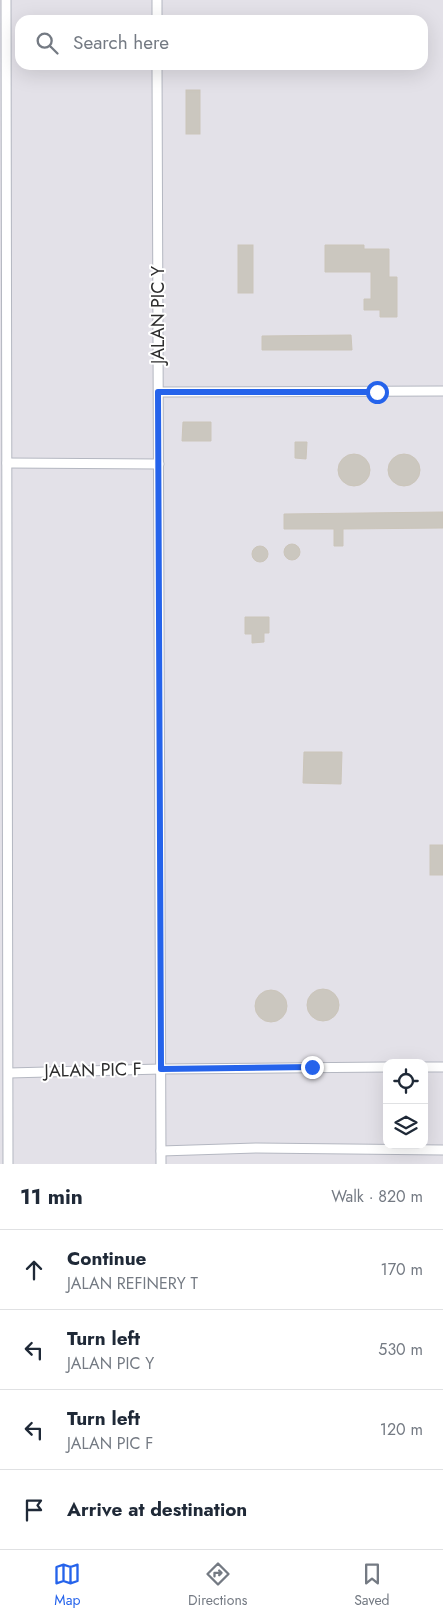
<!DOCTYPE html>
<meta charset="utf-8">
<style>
:root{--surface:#fff;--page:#f6f6f7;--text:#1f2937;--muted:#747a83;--line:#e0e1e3;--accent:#2563eb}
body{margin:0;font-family:Jost,sans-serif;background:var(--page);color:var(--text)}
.controls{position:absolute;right:15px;bottom:15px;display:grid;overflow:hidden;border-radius:10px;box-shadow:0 5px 20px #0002}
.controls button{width:45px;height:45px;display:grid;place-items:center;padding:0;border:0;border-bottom:1px solid var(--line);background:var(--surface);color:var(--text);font:25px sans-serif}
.stop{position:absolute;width:15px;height:15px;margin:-11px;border:4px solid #2563eb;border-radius:50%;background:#fff}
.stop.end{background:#2563eb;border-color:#fff;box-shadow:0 1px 5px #0008}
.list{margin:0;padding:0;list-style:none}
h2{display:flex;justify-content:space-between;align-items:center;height:65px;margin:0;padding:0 20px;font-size:21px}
h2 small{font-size:16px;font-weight:400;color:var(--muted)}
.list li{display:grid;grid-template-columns:32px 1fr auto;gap:15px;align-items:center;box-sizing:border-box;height:80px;padding:0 20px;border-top:1px solid var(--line)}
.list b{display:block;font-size:19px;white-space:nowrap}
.list p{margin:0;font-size:16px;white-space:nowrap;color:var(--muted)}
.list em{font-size:16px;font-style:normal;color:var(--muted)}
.icon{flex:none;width:28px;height:28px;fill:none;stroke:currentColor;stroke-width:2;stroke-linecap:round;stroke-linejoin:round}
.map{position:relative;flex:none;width:443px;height:1164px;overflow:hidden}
.search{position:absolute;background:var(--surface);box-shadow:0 5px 20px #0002;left:15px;right:15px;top:15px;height:55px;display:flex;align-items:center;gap:12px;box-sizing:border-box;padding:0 18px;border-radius:15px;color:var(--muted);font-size:19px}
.sheet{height:385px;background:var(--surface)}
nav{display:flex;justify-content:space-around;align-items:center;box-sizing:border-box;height:70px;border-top:1px solid var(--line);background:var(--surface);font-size:14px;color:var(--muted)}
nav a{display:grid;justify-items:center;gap:2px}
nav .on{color:var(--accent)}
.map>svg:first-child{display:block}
</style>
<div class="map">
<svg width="443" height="1164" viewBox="0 0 443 1164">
<rect width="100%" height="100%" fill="#efe9e1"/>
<path fill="#e3e1e8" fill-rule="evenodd" d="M0,0H443V1164H0ZM20,20H423V65H20ZM387,1063H424V1145H387Z"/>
<g fill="#cbc7bf" stroke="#cbc5ba">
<rect x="186" y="90" width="14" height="44"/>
<rect x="238" y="245" width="15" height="48"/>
<path d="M325,245H364V249H389V277H397V317H380V310H364V299H371V272H325Z"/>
<path d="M351,335L352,350H262V336Z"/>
<path d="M183,422H211V441H182Z"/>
<path d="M295,442H307L306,459L295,458Z"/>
<circle cx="404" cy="470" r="16"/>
<circle cx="354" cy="470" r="16"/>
<path d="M443,512V528L343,529V546H334V529H284V514Z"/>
<circle cx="292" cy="552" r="8"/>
<circle cx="260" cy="554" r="8"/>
<path d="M245,617H269V633H264V642L252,643V634H245Z"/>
<path d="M304,752H342L341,784L303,783Z"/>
<rect x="430" y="845" width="13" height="30"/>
<circle cx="323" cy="1005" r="16"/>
<circle cx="271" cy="1006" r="16"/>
</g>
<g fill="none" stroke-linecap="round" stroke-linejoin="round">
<defs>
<g id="minor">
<path d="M6,0L8,1164"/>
<path d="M157,0V20"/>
<path d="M157,65L161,1164"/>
<path d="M159,392L443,391"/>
<path d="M7,463L159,464"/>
<path d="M424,1067H443"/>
<path d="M9,1073L161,1069L387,1067"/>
<path d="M161,1151L256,1148L443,1150"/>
</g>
</defs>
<use href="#minor" stroke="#b4b7c1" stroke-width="11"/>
<use href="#minor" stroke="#fff" stroke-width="9"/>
</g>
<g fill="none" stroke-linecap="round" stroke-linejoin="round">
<path stroke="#2563eb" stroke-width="6" d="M312,1067L161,1069L158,392H377"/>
</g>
<g text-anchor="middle" stroke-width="4" stroke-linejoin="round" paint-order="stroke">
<g font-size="18" fill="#2e2e2e" stroke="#fff">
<text transform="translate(158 315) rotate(-90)" y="6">JALAN PIC Y</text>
<text transform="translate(93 1070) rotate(-1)" y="6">JALAN PIC F</text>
</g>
</g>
</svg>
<div class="controls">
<button><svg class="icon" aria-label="locate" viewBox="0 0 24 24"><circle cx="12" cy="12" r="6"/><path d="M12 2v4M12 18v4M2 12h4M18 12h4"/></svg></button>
<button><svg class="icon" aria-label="layers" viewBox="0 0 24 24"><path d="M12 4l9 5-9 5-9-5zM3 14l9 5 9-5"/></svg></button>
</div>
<div class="stop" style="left:377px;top:392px"></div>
<div class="stop end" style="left:312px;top:1067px"></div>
<div class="search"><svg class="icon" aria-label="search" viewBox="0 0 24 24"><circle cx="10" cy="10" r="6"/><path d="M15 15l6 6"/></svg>Search here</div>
</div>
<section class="sheet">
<h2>11 min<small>Walk · 820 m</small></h2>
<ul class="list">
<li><svg class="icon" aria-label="ahead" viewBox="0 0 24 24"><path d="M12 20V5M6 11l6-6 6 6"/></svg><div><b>Continue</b><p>JALAN REFINERY T</p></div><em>170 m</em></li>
<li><svg class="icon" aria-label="left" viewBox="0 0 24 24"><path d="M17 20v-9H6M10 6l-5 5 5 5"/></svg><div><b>Turn left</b><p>JALAN PIC Y</p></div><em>530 m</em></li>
<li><svg class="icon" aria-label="left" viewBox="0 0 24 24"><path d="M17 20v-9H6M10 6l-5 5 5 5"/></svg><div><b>Turn left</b><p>JALAN PIC F</p></div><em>120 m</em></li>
<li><svg class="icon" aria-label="arrive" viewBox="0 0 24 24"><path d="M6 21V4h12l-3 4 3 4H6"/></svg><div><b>Arrive at destination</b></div></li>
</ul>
</section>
<nav>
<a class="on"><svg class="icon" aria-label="map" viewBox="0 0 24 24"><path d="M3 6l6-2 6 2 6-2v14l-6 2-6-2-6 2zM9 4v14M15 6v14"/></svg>Map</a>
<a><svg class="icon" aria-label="directions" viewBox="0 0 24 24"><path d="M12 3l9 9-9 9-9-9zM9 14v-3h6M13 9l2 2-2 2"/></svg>Directions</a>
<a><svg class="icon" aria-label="saved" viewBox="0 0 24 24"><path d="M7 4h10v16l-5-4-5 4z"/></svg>Saved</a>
</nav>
